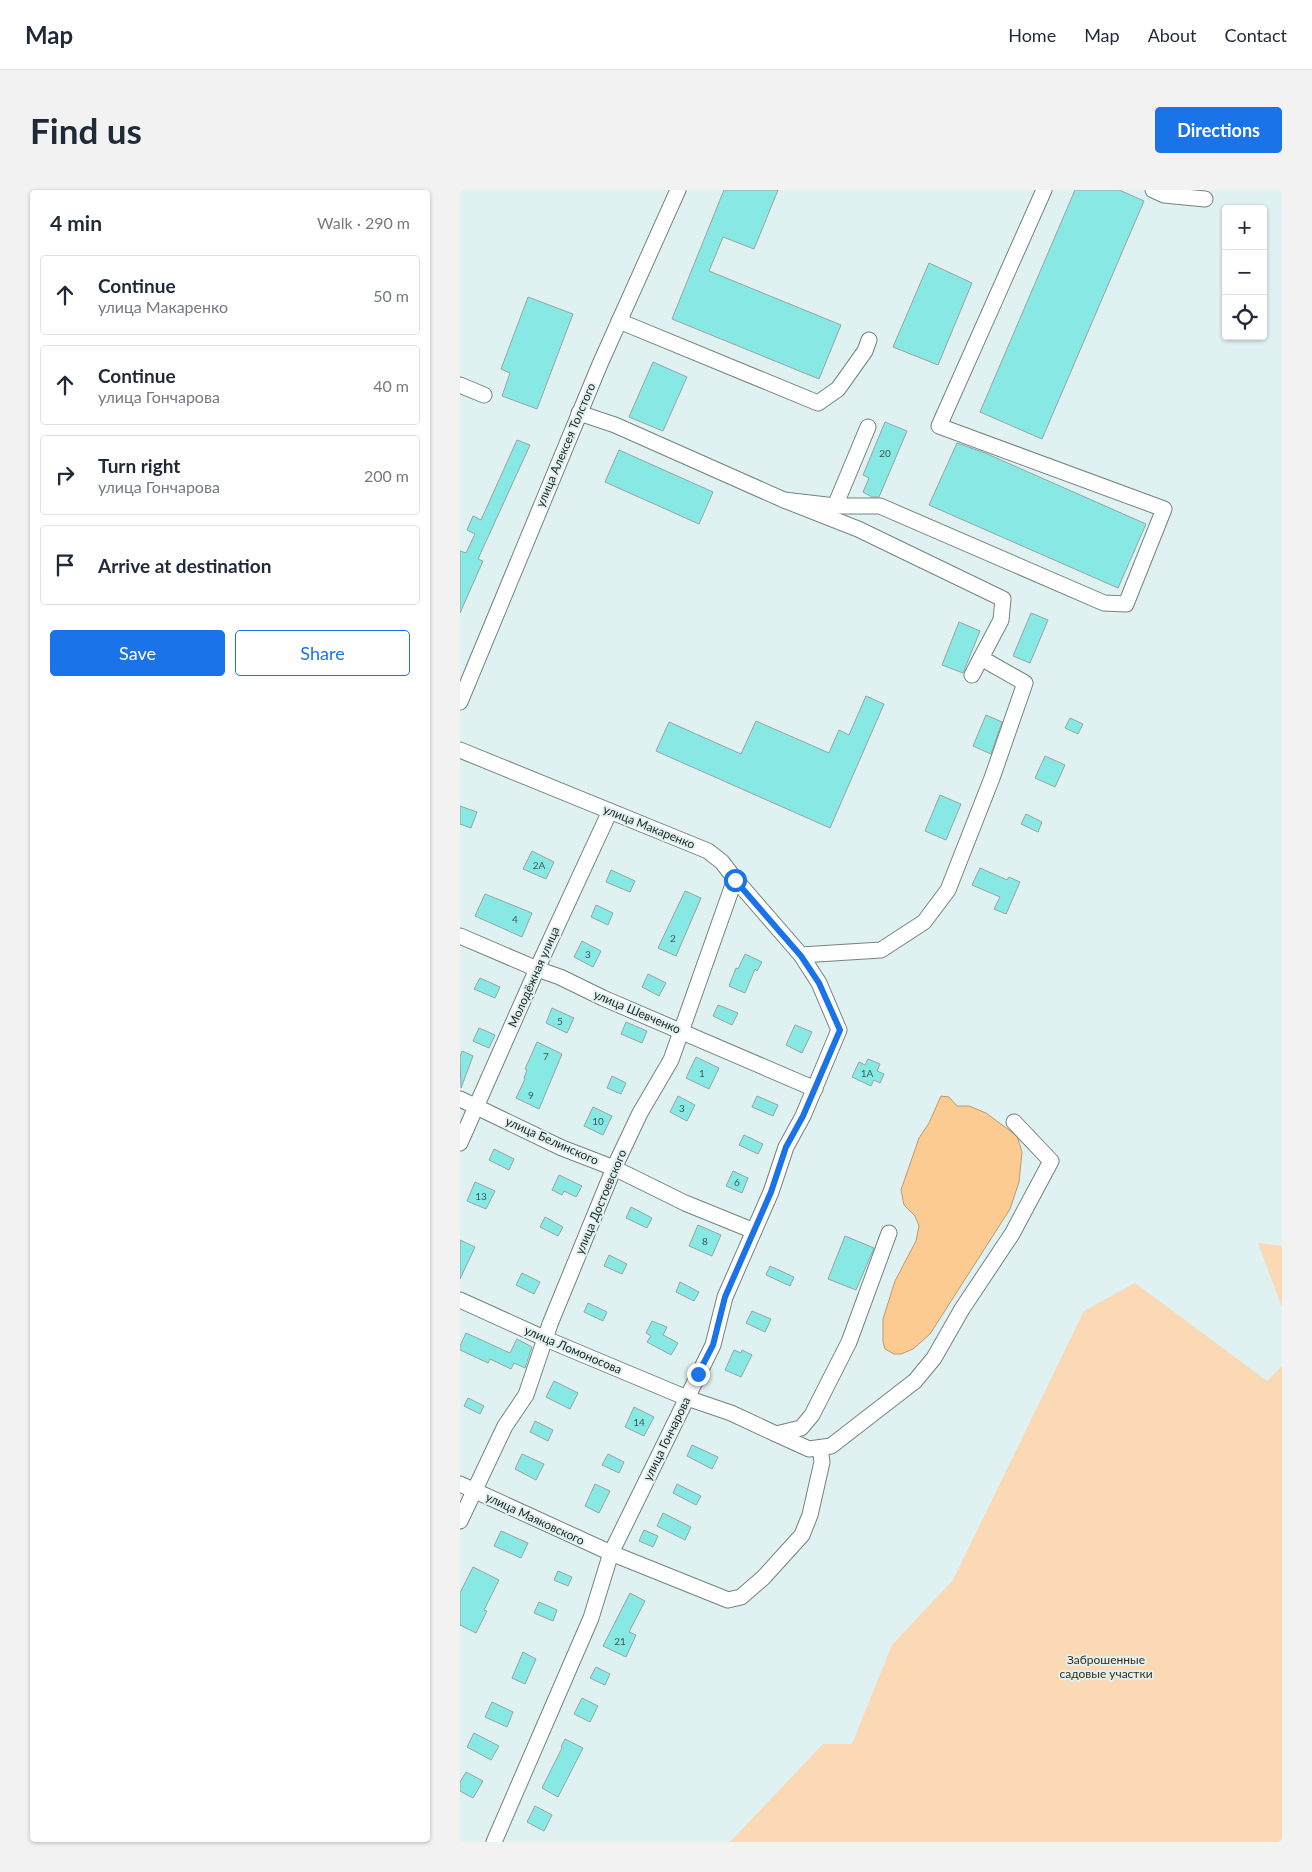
<!DOCTYPE html>
<meta charset="utf-8">
<style>
:root{--surface:#fff;--page:#f2f2f3;--text:#1f2937;--muted:#747a83;--line:#e0e1e3;--accent:#1a73e8}
body{margin:0;font-family:Lato,sans-serif;background:var(--page);color:var(--text)}
.controls{position:absolute;right:15px;top:15px;display:grid;overflow:hidden;border-radius:5px;box-shadow:0 1px 4px #0004}
.controls button{width:45px;height:45px;display:grid;place-items:center;padding:0;border:0;border-bottom:1px solid var(--line);background:var(--surface);color:var(--text);font:25px sans-serif}
.stop{position:absolute;width:15px;height:15px;margin:-11px;border:4px solid #1a73e8;border-radius:50%;background:#fff}
.stop.end{background:#1a73e8;border-color:#fff;box-shadow:0 1px 5px #0008}
.list{margin:0;padding:0;list-style:none}
h2{display:flex;justify-content:space-between;align-items:center;height:65px;margin:0;padding:0 20px;font-size:21px}
h2 small{font-size:16px;font-weight:400;color:var(--muted)}
.list li{display:grid;grid-template-columns:32px 1fr auto;gap:15px;align-items:center;box-sizing:border-box;height:80px;margin:0 10px 10px;padding:0 10px;border:1px solid var(--line);border-radius:5px}
.list b{display:block;font-size:19px;white-space:nowrap}
.list p{margin:0;font-size:16px;white-space:nowrap;color:var(--muted)}
.list em{font-size:16px;font-style:normal;color:var(--muted)}
.actions{display:flex;gap:10px;padding:15px 20px}
.actions a{flex:1;padding:11px 0;border:1px solid var(--accent);border-radius:5px;text-align:center;font-size:18px;color:var(--accent)}
.actions .main{background:var(--accent);color:#fff}
.icon{flex:none;width:28px;height:28px;fill:none;stroke:currentColor;stroke-width:2;stroke-linecap:round;stroke-linejoin:round}
.map{position:relative;flex:none;width:822px;height:1652px;overflow:hidden;border-radius:5px}
header{display:flex;align-items:center;gap:30px;box-sizing:border-box;height:70px;padding:0 25px;background:var(--surface);border-bottom:1px solid var(--line)}
header strong{font-size:24px}
nav{display:flex;gap:28px;margin-inline-start:auto;font-size:18px}
.intro{display:flex;align-items:center;justify-content:space-between;box-sizing:border-box;height:120px;padding:0 30px}
h1{margin:0;font-size:35px}
.button{padding:12px 22px;border-radius:5px;background:var(--accent);color:#fff;font-size:18px;font-weight:700}
main{display:flex;gap:30px;padding:0 30px}
aside{flex:1;background:var(--surface);border-radius:5px;box-shadow:0 1px 4px #0004}
.map>svg:first-child{display:block}
</style>
<header>
<strong>Map</strong>
<nav><a>Home</a><a>Map</a><a>About</a><a>Contact</a></nav>
</header>
<div class="intro"><h1>Find us</h1><a class="button">Directions</a></div>
<main>
<aside>
<h2>4 min<small>Walk · 290 m</small></h2>
<ul class="list">
<li><svg class="icon" aria-label="ahead" viewBox="0 0 24 24"><path d="M12 20V5M6 11l6-6 6 6"/></svg><div><b>Continue</b><p>улица Макаренко</p></div><em>50 m</em></li>
<li><svg class="icon" aria-label="ahead" viewBox="0 0 24 24"><path d="M12 20V5M6 11l6-6 6 6"/></svg><div><b>Continue</b><p>улица Гончарова</p></div><em>40 m</em></li>
<li><svg class="icon" aria-label="right" viewBox="0 0 24 24"><path d="M7 20v-9h11M14 6l5 5-5 5"/></svg><div><b>Turn right</b><p>улица Гончарова</p></div><em>200 m</em></li>
<li><svg class="icon" aria-label="arrive" viewBox="0 0 24 24"><path d="M6 21V4h12l-3 4 3 4H6"/></svg><div><b>Arrive at destination</b></div></li>
</ul>
<div class="actions"><a class="main">Save</a><a>Share</a></div>
</aside>
<div class="map">
<svg width="822" height="1652" viewBox="0 0 822 1652">
<rect width="100%" height="100%" fill="#dff1f0"/>
<g fill="#fad9b4">
<path d="M798,1053L822,1056V1117Z"/>
<path d="M675,1093L807,1191L822,1176V1652H270L363,1554H392L432,1455L493,1390L624,1121Z"/>
</g>
<path fill="#fccb91" stroke="#bb9a72" d="M481,906L489,907L497,916H509L526,923L557,946L562,962L559,992L550,1019L470,1144L453,1159L441,1164H434L425,1159L423,1152V1129L435,1091L456,1051L459,1036L455,1026L444,1015L441,1000L459,948L469,933Z"/>
<g fill="#88e9e4" stroke="#95a6a5">
<path d="M264,0H318L294,59L263,47L249,81L381,135L359,189L212,129Z"/>
<path d="M615,0H659L684,11L582,249L520,222Z"/>
<path d="M469,73L512,93L478,175L433,157Z"/>
<path d="M68,107L113,124L77,219L42,206L50,183L41,179Z"/>
<path d="M193,172L227,187L203,241L169,227Z"/>
<path d="M425,232L447,241L419,307H412L403,302L409,288L403,285Z"/>
<path d="M57,250L70,255L18,369L23,371L0,423V361L6,363L15,344L7,340L13,326L21,330Z"/>
<path d="M497,253L525,263L686,334L658,398L469,315Z"/>
<path d="M159,260L253,302L239,334L145,292Z"/>
<path d="M571,423L588,430L570,473L553,466Z"/>
<path d="M499,432L520,441L503,483L482,475Z"/>
<path d="M406,506L424,514L370,638L196,561L209,532L281,564L296,531L369,563L379,540L389,545Z"/>
<path d="M526,525L542,532L531,564L513,556Z"/>
<path d="M610,528L623,534L618,544L605,538Z"/>
<path d="M585,566L605,575L595,597L575,588Z"/>
<path d="M480,605L501,614L486,650L465,641Z"/>
<path d="M0,616L17,622L11,638L0,634Z"/>
<path d="M566,624L582,632L578,642L561,634Z"/>
<path d="M72,661L94,672L86,689L63,679Z"/>
<path d="M520,678L547,690L549,687L560,692L546,724L534,719L540,707L512,695Z"/>
<path d="M151,680L175,691L170,702L146,692Z"/>
<path d="M225,701L241,708L216,766L198,758Z"/>
<path d="M25,704L72,723L62,747L15,726Z"/>
<path d="M136,715L153,723L148,735L131,727Z"/>
<path d="M122,751L141,761L133,777L114,767Z"/>
<path d="M285,764L302,772L297,781L295,779L285,803L269,796L276,778L278,779Z"/>
<path d="M188,784L206,793L199,806L182,797Z"/>
<path d="M20,788L40,797L35,808L14,799Z"/>
<path d="M258,815L278,823L272,835L253,826Z"/>
<path d="M92,818L114,828L107,843L86,833Z"/>
<path d="M166,832L187,841L182,853L161,844Z"/>
<path d="M335,835L352,842L342,863L326,855Z"/>
<path d="M19,838L35,845L29,858L13,851Z"/>
<path d="M77,852L102,864L79,919L56,908L65,889L64,888L67,880L65,879Z"/>
<path d="M2,861L13,866L1,898L0,867Z"/>
<path d="M236,867L259,878L249,899L226,888Z"/>
<path d="M408,869L420,874L417,881L424,884L420,893L414,890L411,896L392,887L399,872L405,875Z"/>
<path d="M152,886L166,893L161,904L147,898Z"/>
<path d="M218,906L235,915L227,931L210,922Z"/>
<path d="M297,906L318,915L313,926L292,917Z"/>
<path d="M133,917L152,926L143,945L124,936Z"/>
<path d="M284,945L303,954L298,964L279,955Z"/>
<path d="M34,959L54,969L49,980L29,970Z"/>
<path d="M273,981L288,988L282,1003L266,996Z"/>
<path d="M99,985L122,996L116,1007L104,1001L102,1005L92,1000Z"/>
<path d="M15,992L35,1001L26,1019L7,1011Z"/>
<path d="M171,1017L192,1028L187,1038L166,1028Z"/>
<path d="M85,1027L103,1037L98,1046L80,1037Z"/>
<path d="M238,1035L261,1045L252,1066L229,1056Z"/>
<path d="M385,1046L414,1058L396,1100L368,1089Z"/>
<path d="M0,1050L15,1057L0,1089Z"/>
<path d="M149,1065L167,1074L162,1084L144,1076Z"/>
<path d="M310,1076L334,1087L330,1096L306,1085Z"/>
<path d="M62,1083L80,1092L74,1104L56,1095Z"/>
<path d="M220,1092L239,1102L234,1111L216,1102Z"/>
<path d="M128,1113L147,1122L143,1131L124,1122Z"/>
<path d="M292,1121L311,1129L305,1142L286,1133Z"/>
<path d="M192,1131L207,1137L203,1145L218,1153L211,1165L187,1152L191,1146L186,1143Z"/>
<path d="M6,1143L50,1163L57,1149L72,1157L65,1178L54,1173L51,1179L30,1169L28,1173L0,1160V1156Z"/>
<path d="M274,1160L281,1163L282,1160L292,1165L281,1187L265,1180Z"/>
<path d="M94,1191L118,1203L110,1219L86,1207Z"/>
<path d="M8,1208L24,1216L20,1224L4,1216Z"/>
<path d="M174,1217L194,1227L184,1246L165,1237Z"/>
<path d="M75,1231L93,1240L88,1251L70,1242Z"/>
<path d="M232,1255L258,1267L252,1279L227,1266Z"/>
<path d="M62,1264L84,1274L76,1290L55,1279Z"/>
<path d="M148,1264L164,1272L159,1283L142,1275Z"/>
<path d="M135,1294L150,1301L139,1323L125,1316Z"/>
<path d="M217,1294L241,1306L236,1315L213,1303Z"/>
<path d="M203,1323L231,1337L225,1350L197,1336Z"/>
<path d="M184,1340L198,1346L193,1357L179,1351Z"/>
<path d="M41,1341L68,1353L61,1368L34,1356Z"/>
<path d="M13,1377L39,1390L24,1420L27,1421L16,1443L0,1435V1403Z"/>
<path d="M98,1381L112,1387L108,1396L94,1390Z"/>
<path d="M170,1403L185,1411L169,1442L176,1445L166,1467L143,1456Z"/>
<path d="M79,1412L97,1420L93,1431L74,1423Z"/>
<path d="M63,1462L76,1469L65,1494L52,1488Z"/>
<path d="M136,1477L150,1484L145,1495L130,1488Z"/>
<path d="M122,1508L138,1516L130,1532L114,1524Z"/>
<path d="M32,1512L53,1522L47,1537L25,1527Z"/>
<path d="M14,1543L39,1556L31,1570L7,1557Z"/>
<path d="M105,1549L123,1558L98,1607L82,1598L102,1558L101,1557Z"/>
<path d="M6,1582L23,1591L13,1608L0,1601V1592Z"/>
<path d="M75,1616L92,1625L84,1641L67,1632Z"/>
</g>
<g fill="none" stroke-linecap="round" stroke-linejoin="round">
<defs>
<g id="minor">
<path d="M693,0L704,5L745,9"/>
<path d="M159,131L358,213L378,199L405,161L409,150"/>
<path d="M0,195L24,205"/>
<path d="M119,223L155,235L324,310L398,339L543,409L541,430L512,485"/>
<path d="M324,310L375,316H420L644,413L666,414L704,319L479,236L584,0"/>
<path d="M375,316L408,237"/>
<path d="M0,512L140,174L218,0"/>
<path d="M0,560L248,661L262,672L275,689L341,765L359,793L379,840L343,926L326,957L311,1002L265,1107L253,1155L151,1363L131,1428L34,1652"/>
<path d="M0,746L77,779L100,787L143,808L355,899"/>
<path d="M341,765L421,760L464,732L488,700L532,588L565,493L521,468"/>
<path d="M0,909L102,958L154,978L225,1013L294,1041"/>
<path d="M0,953L77,779L150,621"/>
<path d="M0,1110L86,1149L227,1208L271,1223L316,1244L341,1238L352,1225L389,1152L429,1043"/>
<path d="M316,1244L349,1259L371,1256L455,1191L474,1168L502,1119L552,1044L591,971L554,932"/>
<path d="M0,1294L151,1363L268,1410L281,1407L303,1388L342,1345L350,1325L362,1272L360,1258"/>
<path d="M0,1331L45,1236L66,1205L90,1134L154,978L180,923L211,870L275,689"/>
</g>
</defs>
<use href="#minor" stroke="#738382" stroke-width="17"/>
<use href="#minor" stroke="#fff" stroke-width="15"/>
</g>
<g fill="none" stroke-linecap="round" stroke-linejoin="round">
<path stroke="#1a73e8" stroke-width="6" d="M238,1184L253,1155L265,1107L311,1002L326,957L343,926L380,840L359,793L341,766L275,690"/>
</g>
<g text-anchor="middle" stroke-width="4" stroke-linejoin="round" paint-order="stroke">
<g font-size="10" fill="#3c5958">
<text x="425" y="267">20</text>
<text x="79" y="679">2А</text>
<text x="55" y="733">4</text>
<text x="213" y="752">2</text>
<text x="128" y="768">3</text>
<text x="100" y="835">5</text>
<text x="86" y="870">7</text>
<text x="242" y="887">1</text>
<text x="407" y="887">1А</text>
<text x="71" y="909">9</text>
<text x="222" y="922">3</text>
<text x="138" y="935">10</text>
<text x="277" y="996">6</text>
<text x="21" y="1010">13</text>
<text x="245" y="1055">8</text>
<text x="179" y="1236">14</text>
<text x="160" y="1455">21</text>
</g>
<g font-size="12" fill="#222929" stroke="#dff1f0">
<text transform="translate(106 255) rotate(-67)" y="4">улица Алексея Толстого</text>
<text transform="translate(189 637) rotate(22)" y="4">улица Макаренко</text>
<text transform="translate(74 787) rotate(-66)" y="4">Молодёжная улица</text>
<text transform="translate(177 822) rotate(23)" y="4">улица Шевченко</text>
<text transform="translate(92 951) rotate(24)" y="4">улица Белинского</text>
<text transform="translate(141 1012) rotate(-67)" y="4">улица Достоевского</text>
<text transform="translate(113 1160) rotate(23)" y="4">улица Ломоносова</text>
<text transform="translate(207 1249) rotate(-64)" y="4">улица Гончарова</text>
<text transform="translate(75 1329) rotate(25)" y="4">улица Маяковского</text>
</g>
<g font-size="12" fill="#3f2a11" stroke="#dff1f0">
<text x="646" y="1474">Заброшенные<tspan x="646" dy="14">садовые участки</tspan></text>
</g>
</g>
</svg>
<div class="controls">
<button>+</button>
<button>−</button>
<button><svg class="icon" aria-label="locate" viewBox="0 0 24 24"><circle cx="12" cy="12" r="6"/><path d="M12 2v4M12 18v4M2 12h4M18 12h4"/></svg></button>
</div>
<div class="stop" style="left:275px;top:690px"></div>
<div class="stop end" style="left:238px;top:1184px"></div>
</div>
</main>
